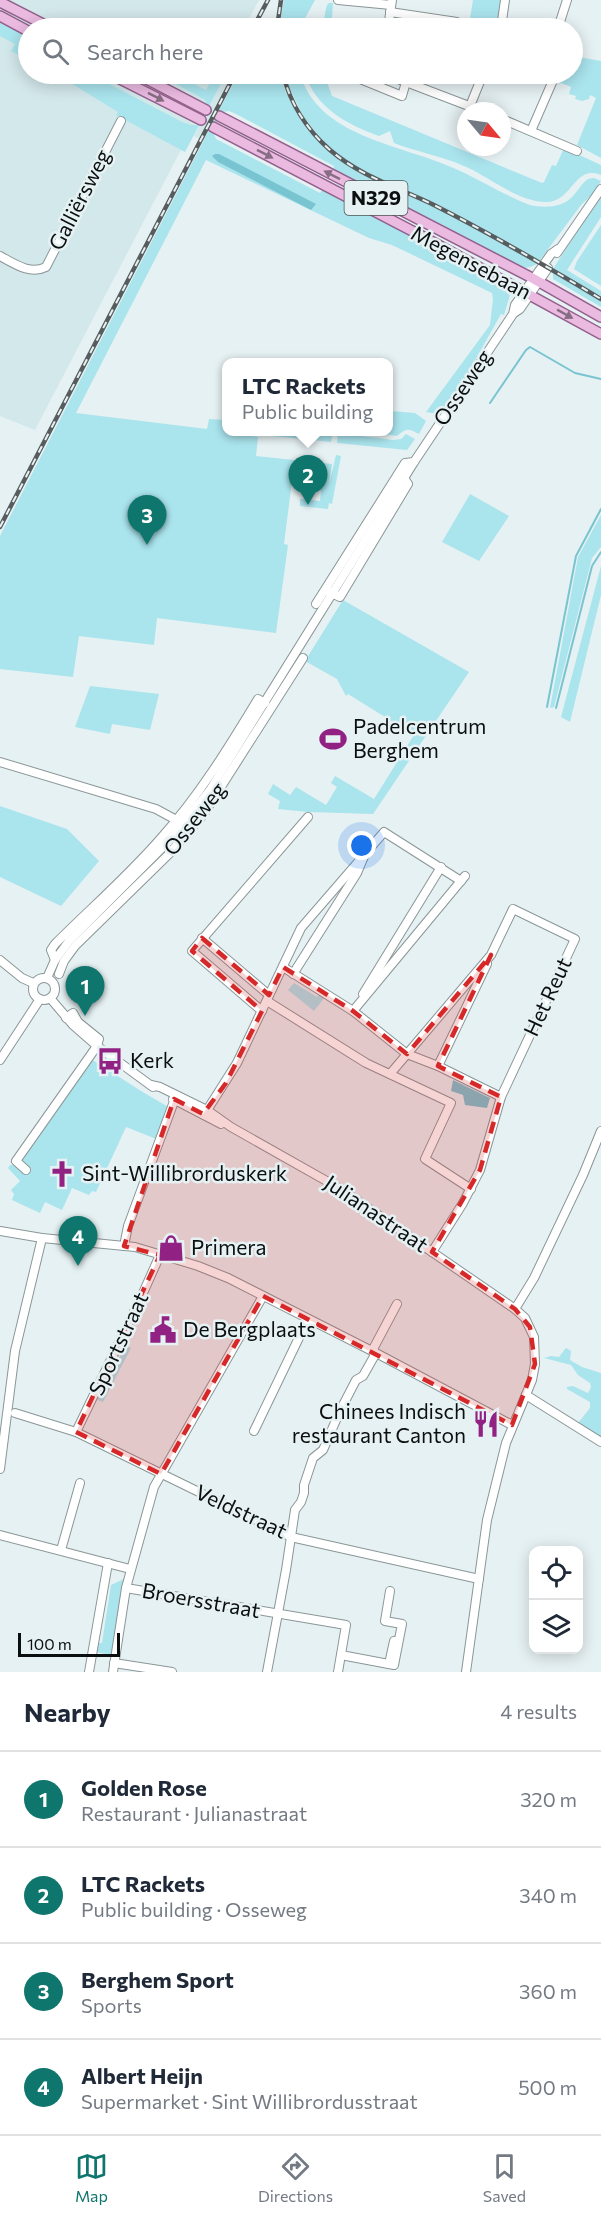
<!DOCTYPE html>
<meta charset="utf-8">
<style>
:root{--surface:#fff;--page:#f2f2f3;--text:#1f2937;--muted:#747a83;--line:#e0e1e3;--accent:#0f766e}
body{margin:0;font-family:Commissioner,sans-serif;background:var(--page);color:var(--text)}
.controls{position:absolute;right:18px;bottom:18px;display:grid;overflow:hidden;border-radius:12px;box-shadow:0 3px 15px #0003}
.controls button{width:54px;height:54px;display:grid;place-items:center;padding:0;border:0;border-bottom:2px solid var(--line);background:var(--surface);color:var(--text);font:30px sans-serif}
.compass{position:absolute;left:457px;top:102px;width:54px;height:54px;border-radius:50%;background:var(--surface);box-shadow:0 3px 15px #0003;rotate:119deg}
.scale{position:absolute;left:18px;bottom:15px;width:102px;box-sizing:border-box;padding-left:6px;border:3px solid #0c0f10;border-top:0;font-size:16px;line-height:21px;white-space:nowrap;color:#0c0f10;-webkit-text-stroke:4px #e6f1f3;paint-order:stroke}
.you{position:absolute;left:362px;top:846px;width:21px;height:21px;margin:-15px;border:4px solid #fff;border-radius:50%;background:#1a73e8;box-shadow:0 0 0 9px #1a73e833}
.badge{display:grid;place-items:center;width:39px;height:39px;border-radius:50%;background:var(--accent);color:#fff;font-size:20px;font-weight:700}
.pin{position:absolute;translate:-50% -50px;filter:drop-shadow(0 2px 3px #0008)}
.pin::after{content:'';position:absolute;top:32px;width:21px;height:18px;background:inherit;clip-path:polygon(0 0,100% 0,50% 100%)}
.popup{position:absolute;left:222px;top:358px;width:171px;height:78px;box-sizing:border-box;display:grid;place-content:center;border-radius:12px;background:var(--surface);filter:drop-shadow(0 2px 4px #0005);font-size:20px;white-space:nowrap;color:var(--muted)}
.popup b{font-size:22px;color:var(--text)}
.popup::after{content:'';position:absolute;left:50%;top:100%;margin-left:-12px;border:12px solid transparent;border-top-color:var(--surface)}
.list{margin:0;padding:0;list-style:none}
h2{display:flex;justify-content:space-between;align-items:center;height:78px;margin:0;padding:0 24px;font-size:26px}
h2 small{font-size:20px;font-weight:400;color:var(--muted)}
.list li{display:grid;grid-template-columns:39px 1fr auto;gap:18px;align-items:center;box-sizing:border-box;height:96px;padding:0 24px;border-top:2px solid var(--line)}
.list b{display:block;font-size:22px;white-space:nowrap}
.list p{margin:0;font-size:20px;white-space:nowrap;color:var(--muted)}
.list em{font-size:20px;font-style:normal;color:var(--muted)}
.icon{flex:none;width:33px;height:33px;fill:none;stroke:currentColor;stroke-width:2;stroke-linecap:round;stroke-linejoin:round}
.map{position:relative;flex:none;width:601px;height:1672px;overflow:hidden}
.search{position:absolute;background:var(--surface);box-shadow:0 3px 15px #0003;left:18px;right:18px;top:18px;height:66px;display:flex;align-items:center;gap:15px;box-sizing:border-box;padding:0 21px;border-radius:33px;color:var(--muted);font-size:22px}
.sheet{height:462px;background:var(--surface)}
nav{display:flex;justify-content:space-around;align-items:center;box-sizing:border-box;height:84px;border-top:2px solid var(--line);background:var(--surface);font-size:16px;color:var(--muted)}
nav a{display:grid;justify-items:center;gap:3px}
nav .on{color:var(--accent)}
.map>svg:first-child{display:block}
</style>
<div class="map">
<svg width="601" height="1672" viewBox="0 0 601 1672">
<rect width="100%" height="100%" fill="#e6f1f3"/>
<g fill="#d3e8eb">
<path d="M0,0H259L244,28H28V74H221L206,102L207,107L201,120L194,125L35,430L0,416Z"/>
<path d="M226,74H238L204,141L194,136Z"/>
</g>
<g fill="#aae4ed">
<path d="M284,0H315L304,20L302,28H279Z"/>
<path d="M473,0H503L499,28H476L469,25Z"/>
<path d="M329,3H333L332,18L362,23L359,28C352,29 329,32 325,25C323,20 326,9 327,5Z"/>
<path d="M0,19L28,34V60L11,51L15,44L0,36Z"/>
<path d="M573,56L601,61V158L577,145L596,98L590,95L589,99L582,101L575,99L576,96L569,94L571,87L556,81L557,74H572Z"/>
<path d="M56,74H90L182,122C186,123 193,127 198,124C205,120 208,106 205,100L158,74H174L206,90L215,74H226L185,152L116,115L118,112Z"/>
<path d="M238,74H280C286,98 300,122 320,138L303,116L287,83L285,74H300C319,137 399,144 451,167C478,178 503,195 530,205C543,208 562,208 572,197C578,191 581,184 588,179L594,178L601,181L593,194L581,205L537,264L530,267L523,268L333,172L334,166L236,114L229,111L222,112L212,130L216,139L320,193L323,189L403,230L417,242L505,289L510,295L504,315L501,314L463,382L439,414L426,412L490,325L493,299L492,293L392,245L369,238L206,160L76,413L207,429L209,419L227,420V432L258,437L256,456L332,464L329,485L336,455L341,456L332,504L329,503L328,509L300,506V499L320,501L321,491L312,490L313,484L316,483L292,481L284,544L288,545L276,633L157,618L154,645L79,636L73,677L0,669V536Z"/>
<path d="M305,74H324L332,96L337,98L542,183L544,182L552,165L556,166L564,148L601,165V175C573,164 573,204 544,202C515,200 490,177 464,166C442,156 417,152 394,143L390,131L379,136C348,125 316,108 305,74Z"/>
<path d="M601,195V217L567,270L601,291V307L553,279V269Z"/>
<path d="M601,225V286L574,269L577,261Z"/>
<path d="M391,411L415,413L426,421L419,434C408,428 407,428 397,436L371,432H389V412Z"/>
<path d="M235,432H333L331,442Z"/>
<path d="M338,433L393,440L401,439L406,434L415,439L407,450L337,443Z"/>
<path d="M470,494L509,516L479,561L442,542Z"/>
<path d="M601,515V547L592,558L554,707L550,708L578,557Z"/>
<path d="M601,566V595L570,722L561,717Z"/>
<path d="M343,600L469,672L373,814L308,812L278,809L280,801L268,794L273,784L290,795L296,787L326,805L337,787L331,783L335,776L374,799L414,735L348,694L346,696L337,679L305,661Z"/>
<path d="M90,686L159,694L150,730L112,724L110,734L75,727Z"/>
<path d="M0,806L67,829L99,861L61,906L0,877Z"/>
<path d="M294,983L317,997L319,994L325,997L314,1011L288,990Z"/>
<path d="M91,1059L141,1091L170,1108L159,1140L126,1127L96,1192L92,1191L89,1195L72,1188L62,1210L45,1202L40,1213L12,1200L14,1194L11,1190L20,1181L8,1168L10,1165H15L24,1172L28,1166L22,1160Z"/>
<path d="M125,1346L131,1348L103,1402L97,1400Z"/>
<path d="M566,1348L571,1351L570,1360L582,1367L601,1373V1438L578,1423L590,1408V1402L567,1389V1387L573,1386L588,1393L591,1387L590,1383L578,1375L571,1365L544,1358L551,1356L559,1357Z"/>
<path d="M124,1579L112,1655L95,1652L96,1643H102L111,1585Z"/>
</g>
<g fill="#78c4d0">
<path d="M215,154H219L316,204L311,210L218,162L212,156Z"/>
<path d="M453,1080L490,1098L487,1108L465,1105L463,1095L451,1091Z"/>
</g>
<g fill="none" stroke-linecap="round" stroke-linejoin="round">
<g stroke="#78c4d0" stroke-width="2">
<path d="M490,403L526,350L530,347L575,373L601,379"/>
<path d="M547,707L576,556L601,509"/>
<path d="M556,708L592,566L601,552"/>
</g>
<defs>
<g id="minor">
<path d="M338,0L391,5"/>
<path d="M390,12L457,22"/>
<path d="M388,28L392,0"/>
<path d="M501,28L505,0"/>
<path d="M558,28L567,0"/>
<path d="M348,74L402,96L406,82"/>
<path d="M385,74L482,111"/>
<path d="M470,106L483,74"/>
<path d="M502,119L577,151"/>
<path d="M531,131L554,78"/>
<path d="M557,253L601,189"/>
<path d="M0,256C15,264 30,275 46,267L121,121"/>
<path d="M514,313L520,309L548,268"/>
<path d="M329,592L340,597L408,484L404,478"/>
<path d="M316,604L405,463L414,462"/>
<path d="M0,762L156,809L180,822"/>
<path d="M202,938L269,995"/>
<path d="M0,960L22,978L33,983"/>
<path d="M55,960L51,950L55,944C90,909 128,876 161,838C199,796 229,747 258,699L265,703"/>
<path d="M283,967L353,1011L407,1054L438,1066L501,1097L575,939L513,909L491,955L407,1054L390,1074"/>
<path d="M59,974L64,961L75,946L168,855L203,815L303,658"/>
<path d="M293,974L357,873L365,854L384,832L461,881"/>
<circle cx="44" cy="989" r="11"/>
<path d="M47,978L55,960L69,941L168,842L210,790L414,462L513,314L515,305L551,254L558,249"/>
<path d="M363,994L441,867"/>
<path d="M50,998L73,1025L97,1046L153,1087"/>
<path d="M267,1001L366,1063L451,1103L425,1159L471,1189"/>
<path d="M262,1011L192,951L308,817"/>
<path d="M353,1011L465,876"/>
<path d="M0,1060L40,999"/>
<path d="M438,1066L487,964"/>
<path d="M151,1085L160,1087L207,1110L231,1127L339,1188L515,1309L525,1318L534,1337L535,1364L532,1380L506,1443L487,1520L466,1672"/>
<path d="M173,1099L221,1124"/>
<path d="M204,1115L237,1063L301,928L365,854"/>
<path d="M26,1170L16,1161L97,1046L99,1039L78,1022L73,1013L66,1018"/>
<path d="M0,1231L42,1238L135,1247L198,1266L228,1278L376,1353L512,1425"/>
<path d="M124,1246L128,1226L176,1096"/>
<path d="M432,1252L463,1203L480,1170L501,1097"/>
<path d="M515,1309L534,1278L583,1175L601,1131"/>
<path d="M372,1351L397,1304"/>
<path d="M526,1395L601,1442"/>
<path d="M15,1413L76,1432L291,1537L479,1579"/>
<path d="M254,1431L308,1319"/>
<path d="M76,1432L143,1293L160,1255"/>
<path d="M0,1469L15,1351L42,1238"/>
<path d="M0,1535L130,1569"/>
<path d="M61,1550L80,1483"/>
<path d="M126,1588L346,1625L338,1672"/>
<path d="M341,1655L394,1665L402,1624L385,1621L390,1591"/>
<path d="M114,1663L172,1672"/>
<path d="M389,1664L394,1641"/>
<path d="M89,1672L108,1563"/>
<path d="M113,1672L126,1588L154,1487L263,1296"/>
<path d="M267,1672L286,1570L295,1510L301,1502L304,1493V1485L313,1458L323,1450L340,1411L356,1380L363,1376L376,1353"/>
</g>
<g id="major">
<path d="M0,2L51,28"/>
<path d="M0,16L28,31"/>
<path d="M110,74L201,120"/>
<path d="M137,74L206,110"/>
<path d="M219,116L534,279L601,317"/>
<path d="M213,127L420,235L601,334"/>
</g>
</defs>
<use href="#minor" stroke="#8b9697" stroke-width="10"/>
<use href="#major" stroke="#93608b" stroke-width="12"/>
<use href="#minor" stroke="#fff" stroke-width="8"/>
<use href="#major" stroke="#eabae1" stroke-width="9"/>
<defs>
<g id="rail">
<path d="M253,28L268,0"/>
<path d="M277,28L281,0"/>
<path d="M283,74C290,103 307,130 330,150C360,176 399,188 434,205C491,234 546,266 601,299"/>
<path d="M0,527L235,74"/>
</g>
</defs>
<use href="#rail" stroke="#575d5e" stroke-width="4.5"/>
<use href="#rail" stroke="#e6f1f3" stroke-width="2" stroke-dasharray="7" stroke-linecap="butt"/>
</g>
<defs><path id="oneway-solid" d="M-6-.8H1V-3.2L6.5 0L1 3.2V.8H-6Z" transform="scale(1.5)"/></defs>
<g fill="#866d83">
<use href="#oneway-solid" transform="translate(156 97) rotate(27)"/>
<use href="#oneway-solid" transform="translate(265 154) rotate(27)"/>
<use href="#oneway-solid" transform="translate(332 175) rotate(-153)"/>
<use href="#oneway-solid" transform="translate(565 314) rotate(29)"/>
</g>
<path fill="#d62828" fill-opacity="0.2" stroke="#d62828" stroke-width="4.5" stroke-dasharray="12 8" stroke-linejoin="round" d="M202,938L269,995L283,967L353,1011L407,1054L491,955L438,1066L501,1097L480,1170L432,1252L515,1309L530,1327L535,1364L512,1425L263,1296L161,1474L76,1432L160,1255L124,1246L174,1099L203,1114L226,1083L262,1011L192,951Z"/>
<defs>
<symbol id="stadium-bare" viewBox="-9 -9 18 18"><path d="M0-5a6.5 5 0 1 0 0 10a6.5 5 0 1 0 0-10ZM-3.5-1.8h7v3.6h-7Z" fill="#912283" stroke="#e6f1f3" stroke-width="2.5" paint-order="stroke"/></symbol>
<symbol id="bus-bare" viewBox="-9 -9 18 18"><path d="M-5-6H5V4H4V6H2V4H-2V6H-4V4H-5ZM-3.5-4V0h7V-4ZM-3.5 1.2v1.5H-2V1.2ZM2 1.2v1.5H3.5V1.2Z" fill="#912283" stroke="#e6f1f3" stroke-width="2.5" paint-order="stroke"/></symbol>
<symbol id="church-bare" viewBox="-9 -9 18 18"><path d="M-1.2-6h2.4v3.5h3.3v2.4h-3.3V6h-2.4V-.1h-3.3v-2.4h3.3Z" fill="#912283" stroke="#e6f1f3" stroke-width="2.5" paint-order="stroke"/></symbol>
<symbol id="shop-bare" viewBox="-9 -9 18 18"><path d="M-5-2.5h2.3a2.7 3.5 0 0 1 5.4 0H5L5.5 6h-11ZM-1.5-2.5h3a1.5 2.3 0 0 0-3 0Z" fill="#912283" stroke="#e6f1f3" stroke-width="2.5" paint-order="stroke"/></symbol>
<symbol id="civic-bare" viewBox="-9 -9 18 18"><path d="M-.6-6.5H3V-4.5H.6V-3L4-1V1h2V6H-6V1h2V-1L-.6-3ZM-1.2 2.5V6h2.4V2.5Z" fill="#912283" stroke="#e6f1f3" stroke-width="2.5" paint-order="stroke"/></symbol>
<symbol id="restaurant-bare" viewBox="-9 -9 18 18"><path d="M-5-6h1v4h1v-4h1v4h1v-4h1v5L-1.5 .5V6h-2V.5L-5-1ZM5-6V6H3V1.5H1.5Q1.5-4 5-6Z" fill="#912283" stroke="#e6f1f3" stroke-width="2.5" paint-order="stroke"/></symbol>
</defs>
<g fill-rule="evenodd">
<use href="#stadium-bare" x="314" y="720" width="38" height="38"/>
<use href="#bus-bare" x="91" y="1042" width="38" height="38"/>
<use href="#church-bare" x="43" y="1155" width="38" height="38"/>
<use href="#shop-bare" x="152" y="1229" width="38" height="38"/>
<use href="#civic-bare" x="144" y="1311" width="38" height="38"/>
<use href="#restaurant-bare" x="467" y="1405" width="38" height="38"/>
</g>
<g text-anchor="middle" stroke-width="5" stroke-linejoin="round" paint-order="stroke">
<rect fill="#e6f1f3" stroke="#4d5354" stroke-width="1.5" x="344.5" y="181" width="63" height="34" rx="4.5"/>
<g font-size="20" font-weight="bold" fill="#0c0f10">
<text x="376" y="205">N329</text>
</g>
<g font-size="21" fill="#0c0f10" stroke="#e6f1f3">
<text transform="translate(80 200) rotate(-63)" y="7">Galliërsweg</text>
<text transform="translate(471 263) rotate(28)" y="7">Megensebaan</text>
<text transform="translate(463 388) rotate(-56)" y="7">Osseweg</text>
<text transform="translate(195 819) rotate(-52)" y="7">Osseweg</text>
<text transform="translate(548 997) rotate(-65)" y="7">Het Reut</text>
<text transform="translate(376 1214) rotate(34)" y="7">Julianastraat</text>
<text transform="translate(119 1344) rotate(-65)" y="7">Sportstraat</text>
<text transform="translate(241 1512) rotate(25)" y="7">Veldstraat</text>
<text transform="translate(201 1601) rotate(10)" y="7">Broersstraat</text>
</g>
<g font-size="21" fill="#0c0f10" stroke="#e6f1f3" text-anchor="start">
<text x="353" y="734">Padelcentrum<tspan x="353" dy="24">Berghem</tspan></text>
<text x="130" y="1068">Kerk</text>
<text x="82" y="1181">Sint-Willibrorduskerk</text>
<text x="191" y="1255">Primera</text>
<text x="183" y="1337">De Bergplaats</text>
<text x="466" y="1419" text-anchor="end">Chinees Indisch<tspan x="466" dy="24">restaurant Canton</tspan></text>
</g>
</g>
</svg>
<div class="controls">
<button><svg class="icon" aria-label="locate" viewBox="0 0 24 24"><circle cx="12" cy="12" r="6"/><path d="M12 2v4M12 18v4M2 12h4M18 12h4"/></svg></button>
<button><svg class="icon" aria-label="layers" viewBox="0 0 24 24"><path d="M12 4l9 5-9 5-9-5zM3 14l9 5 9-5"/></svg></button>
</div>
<svg class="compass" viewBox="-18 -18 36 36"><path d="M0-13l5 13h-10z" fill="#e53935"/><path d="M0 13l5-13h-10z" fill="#747a83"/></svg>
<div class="scale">100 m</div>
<div class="you"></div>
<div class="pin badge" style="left:85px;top:1016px">1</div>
<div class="pin badge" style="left:308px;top:505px">2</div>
<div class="popup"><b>LTC Rackets</b>Public building</div>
<div class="pin badge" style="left:147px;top:545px">3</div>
<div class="pin badge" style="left:78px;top:1266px">4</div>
<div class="search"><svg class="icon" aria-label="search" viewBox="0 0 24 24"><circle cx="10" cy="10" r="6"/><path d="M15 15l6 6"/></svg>Search here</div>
</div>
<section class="sheet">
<h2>Nearby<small>4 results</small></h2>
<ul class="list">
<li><span class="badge">1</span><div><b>Golden Rose</b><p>Restaurant · Julianastraat</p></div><em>320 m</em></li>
<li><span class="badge">2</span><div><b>LTC Rackets</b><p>Public building · Osseweg</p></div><em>340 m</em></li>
<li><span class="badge">3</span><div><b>Berghem Sport</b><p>Sports</p></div><em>360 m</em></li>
<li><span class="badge">4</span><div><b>Albert Heijn</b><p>Supermarket · Sint Willibrordusstraat</p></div><em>500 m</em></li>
</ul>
</section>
<nav>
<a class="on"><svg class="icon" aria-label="map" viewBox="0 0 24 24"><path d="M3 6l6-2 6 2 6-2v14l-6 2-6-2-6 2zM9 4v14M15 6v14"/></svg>Map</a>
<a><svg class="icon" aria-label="directions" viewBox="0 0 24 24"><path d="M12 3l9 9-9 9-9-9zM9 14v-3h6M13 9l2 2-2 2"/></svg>Directions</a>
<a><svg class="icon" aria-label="saved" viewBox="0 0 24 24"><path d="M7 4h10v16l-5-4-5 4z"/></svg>Saved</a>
</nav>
